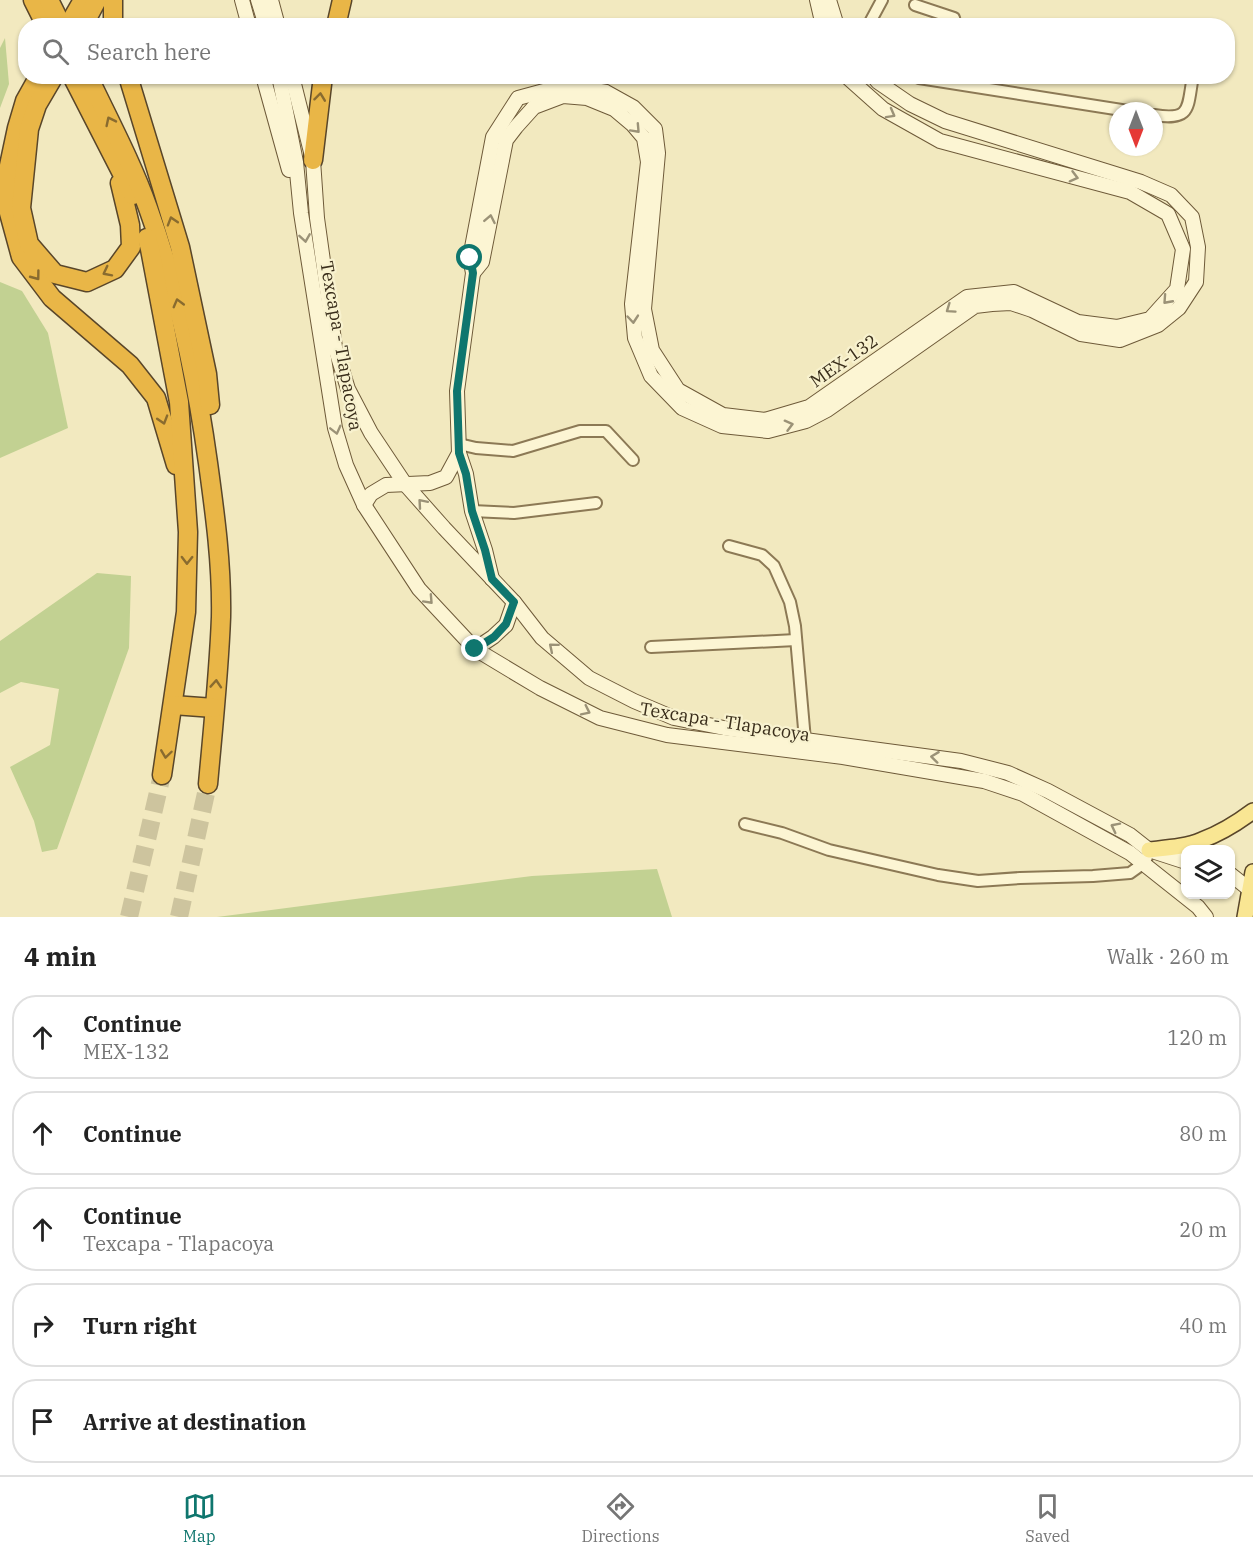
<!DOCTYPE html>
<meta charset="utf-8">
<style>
:root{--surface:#fff;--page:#f2f2f2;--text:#222;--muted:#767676;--line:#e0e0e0;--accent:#0f766e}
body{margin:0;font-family:"IBM Plex Serif",serif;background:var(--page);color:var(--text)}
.controls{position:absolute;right:18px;bottom:18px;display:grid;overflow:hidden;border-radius:12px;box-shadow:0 2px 4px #0004}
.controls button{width:54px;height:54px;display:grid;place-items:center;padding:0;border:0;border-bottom:2px solid var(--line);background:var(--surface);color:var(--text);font:30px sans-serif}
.compass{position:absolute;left:1109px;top:102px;width:54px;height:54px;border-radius:50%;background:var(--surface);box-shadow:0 2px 4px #0004;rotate:180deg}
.stop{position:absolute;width:18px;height:18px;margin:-14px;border:4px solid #0f766e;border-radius:50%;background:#fff}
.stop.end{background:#0f766e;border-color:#fff;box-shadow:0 2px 6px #0008}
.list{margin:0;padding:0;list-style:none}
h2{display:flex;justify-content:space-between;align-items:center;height:78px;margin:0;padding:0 24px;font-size:26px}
h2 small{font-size:20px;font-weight:400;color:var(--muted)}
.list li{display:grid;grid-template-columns:39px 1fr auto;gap:18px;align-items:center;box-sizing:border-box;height:84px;margin:0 12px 12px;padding:0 12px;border:2px solid var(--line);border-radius:24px}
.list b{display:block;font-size:22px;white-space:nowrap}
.list p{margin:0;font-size:20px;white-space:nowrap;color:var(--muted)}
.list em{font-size:20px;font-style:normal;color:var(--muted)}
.icon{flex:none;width:33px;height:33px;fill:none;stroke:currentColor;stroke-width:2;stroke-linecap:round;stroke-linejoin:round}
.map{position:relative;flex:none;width:1253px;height:917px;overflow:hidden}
.search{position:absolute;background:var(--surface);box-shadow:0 2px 4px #0004;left:18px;right:18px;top:18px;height:66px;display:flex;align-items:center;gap:15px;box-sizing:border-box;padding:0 21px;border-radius:24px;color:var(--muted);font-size:22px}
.sheet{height:558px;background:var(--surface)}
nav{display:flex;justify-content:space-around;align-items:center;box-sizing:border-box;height:84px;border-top:2px solid var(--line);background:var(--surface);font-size:16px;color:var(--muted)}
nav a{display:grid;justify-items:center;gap:3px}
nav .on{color:var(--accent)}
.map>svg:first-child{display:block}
</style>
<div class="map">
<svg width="1253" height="917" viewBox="0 0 1253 917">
<rect width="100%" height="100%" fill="#f2e9bf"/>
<g fill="#c2d192">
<path d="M5,38L9,84L0,108V48Z"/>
<path d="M0,282L22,291L48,333L68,428L0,458Z"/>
<path d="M97,573L131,576L129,648L57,849L42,852L34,821L10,767L50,745L59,689L21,682L0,693V641Z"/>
<path d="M657,869L672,917H217L532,876Z"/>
</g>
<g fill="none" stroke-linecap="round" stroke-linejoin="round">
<g stroke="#cdc49e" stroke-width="18" stroke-dasharray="18 9" stroke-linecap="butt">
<path d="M129,917L162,775"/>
<path d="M179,917L208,784"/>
</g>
<defs>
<g id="minor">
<path d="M915,5L954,18L956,26"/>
<path d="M868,26L882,0"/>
<path d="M917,76L919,78L1128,111"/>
<path d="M1154,115C1192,121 1187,108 1193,76"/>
<path d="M459,444L476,448L513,451L580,431H606L633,460"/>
<path d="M472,511L514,513L596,503"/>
<path d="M729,546L762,555L774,566L790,602L795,626L805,740"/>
<path d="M651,647L796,640"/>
<path d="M745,824L782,833L829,850L938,875L978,881L1020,878L1093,876L1130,873L1144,863L1147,857"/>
</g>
<g id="secondary">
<path d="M242,0L249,26"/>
<path d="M258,0L266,26"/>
<path d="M271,0L278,26"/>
<path d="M817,0L823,26"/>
<path d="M829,0L837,26"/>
<path d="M263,76L289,170"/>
<path d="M279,76L296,162L301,213L335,428L346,465L364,505L419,589L475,649L540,688L600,718L667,735L843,757L984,781L1023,794L1130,853L1198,907L1206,917"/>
<path d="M292,76L313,160L317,218L335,347L348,389L371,433L405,484L444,528L514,602L542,638L589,678L634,701L674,718L724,728L805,740L961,761L1008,773L1048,791L1130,835L1149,850L1186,862"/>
<path d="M473,273L482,262L506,140L516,127L534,107L563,96L587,98L614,109L633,125L644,138L648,162L632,304L635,338L651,376L682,408L722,426L768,431L806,421L827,410L975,306L992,304L1011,303L1032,310L1081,334L1120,340L1158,325L1179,308L1196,282L1198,247L1192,217L1171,195L1141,182L945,121L910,104L878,82L873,76"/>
<path d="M364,505L371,494L386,485L430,483L446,477L459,453"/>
<path d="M492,579L485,550L472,511L466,474L459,453L457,391L473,273L470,258L493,137L518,98L566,85L606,92L633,107L655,129L658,153L644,309L652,350L678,390L723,415L765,420L809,407L967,297L1014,292L1078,322L1117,327L1150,319L1177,289L1183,249L1168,214L1130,192L940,141L883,109L846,76"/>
<path d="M475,649L493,637L506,625L514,602"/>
<path d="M1230,874L1249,889"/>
</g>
<g id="primary">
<path d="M1149,850C1167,848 1186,847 1202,840C1221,833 1237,823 1253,811"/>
<path d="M1245,917L1253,872"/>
</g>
<g id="motorway">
<path d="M33,0L46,26"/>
<path d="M49,0L62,26"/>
<path d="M113,0V26"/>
<path d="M68,26L83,0"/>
<path d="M83,26L97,0"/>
<path d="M336,26L342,0"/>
<path d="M39,76L25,101L17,128L7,175L9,213L21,257L52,298L130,365L156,398L176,465"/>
<path d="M54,76L37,105L29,129L21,208L29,244L55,274L87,282L115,269L131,247L130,225L120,183"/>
<path d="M72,76L133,195"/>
<path d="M88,76C109,120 132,163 148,208C178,291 196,376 208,463C215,514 222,565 221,617C219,672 213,728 208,784"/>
<path d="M128,76L180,247L207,374L210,405"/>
<path d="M313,160L323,76"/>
<path d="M147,238L150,249L179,402L188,532L186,612L162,775"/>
<path d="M173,705L214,708"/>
</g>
</defs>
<use href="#minor" stroke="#8c7955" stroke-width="14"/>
<use href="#secondary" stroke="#6e5a39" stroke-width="16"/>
<use href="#primary" stroke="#59462a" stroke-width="18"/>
<use href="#motorway" stroke="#59462a" stroke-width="21"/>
<use href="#minor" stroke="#fcf5d3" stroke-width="10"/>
<use href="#secondary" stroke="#fcf5d3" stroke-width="14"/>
<use href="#primary" stroke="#f9e693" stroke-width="15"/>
<use href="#motorway" stroke="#e9b647" stroke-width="18"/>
</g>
<defs><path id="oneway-chevron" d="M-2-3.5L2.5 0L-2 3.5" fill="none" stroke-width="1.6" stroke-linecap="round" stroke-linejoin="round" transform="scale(1.5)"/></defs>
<g stroke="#896b2f">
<use href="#oneway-chevron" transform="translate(320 97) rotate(-83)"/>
<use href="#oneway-chevron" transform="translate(110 121) rotate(-116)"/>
<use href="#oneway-chevron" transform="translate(172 221) rotate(-107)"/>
<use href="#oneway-chevron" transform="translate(107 272) rotate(153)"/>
<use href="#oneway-chevron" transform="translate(36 276) rotate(53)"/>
<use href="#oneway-chevron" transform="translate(178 303) rotate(-105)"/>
<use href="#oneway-chevron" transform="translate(163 420) rotate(73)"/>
<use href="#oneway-chevron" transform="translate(187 560) rotate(91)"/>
<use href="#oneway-chevron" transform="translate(216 684) rotate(-86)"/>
<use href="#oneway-chevron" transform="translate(166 754) rotate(98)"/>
</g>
<g stroke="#9b9277">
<use href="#oneway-chevron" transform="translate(891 114) rotate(29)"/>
<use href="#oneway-chevron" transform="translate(636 129) rotate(47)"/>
<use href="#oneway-chevron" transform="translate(1074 177) rotate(15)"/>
<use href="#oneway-chevron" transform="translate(490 219) rotate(-79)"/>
<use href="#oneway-chevron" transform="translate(305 238) rotate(81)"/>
<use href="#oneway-chevron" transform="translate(1167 300) rotate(132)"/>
<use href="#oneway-chevron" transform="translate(950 309) rotate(145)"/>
<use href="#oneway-chevron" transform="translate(633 319) rotate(85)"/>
<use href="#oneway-chevron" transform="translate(789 425) rotate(-15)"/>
<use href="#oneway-chevron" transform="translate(336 430) rotate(76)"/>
<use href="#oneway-chevron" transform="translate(422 503) rotate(-131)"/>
<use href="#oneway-chevron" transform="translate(429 600) rotate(47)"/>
<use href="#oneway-chevron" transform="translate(553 647) rotate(-140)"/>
<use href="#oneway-chevron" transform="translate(586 711) rotate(26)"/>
<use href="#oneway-chevron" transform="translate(935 757) rotate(-173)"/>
<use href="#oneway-chevron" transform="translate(1115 827) rotate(-153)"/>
</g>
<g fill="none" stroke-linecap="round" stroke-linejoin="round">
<path stroke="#0f766e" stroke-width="8" d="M470,258L473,273L457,391L459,453L466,474L472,511L485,550L492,579L514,602L506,624L494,637L475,649"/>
</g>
<g text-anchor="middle" stroke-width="4.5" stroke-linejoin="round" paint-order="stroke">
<g font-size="18" fill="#3a2e1b" stroke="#f8f2cf">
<text transform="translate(341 346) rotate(80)" y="6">Texcapa - Tlapacoya</text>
<text transform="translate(844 361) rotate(-35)" y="6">MEX-132</text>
<text transform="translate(725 722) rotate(9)" y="6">Texcapa - Tlapacoya</text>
</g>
</g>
</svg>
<div class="controls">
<button><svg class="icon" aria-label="layers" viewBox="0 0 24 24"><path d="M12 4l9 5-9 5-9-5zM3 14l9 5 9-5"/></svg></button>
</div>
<svg class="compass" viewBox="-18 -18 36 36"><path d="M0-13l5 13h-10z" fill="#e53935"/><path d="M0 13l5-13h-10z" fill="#767676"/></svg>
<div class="stop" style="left:470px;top:258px"></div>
<div class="stop end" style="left:475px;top:649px"></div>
<div class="search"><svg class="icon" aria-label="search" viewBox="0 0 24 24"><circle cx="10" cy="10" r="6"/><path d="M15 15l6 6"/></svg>Search here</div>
</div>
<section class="sheet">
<h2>4 min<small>Walk · 260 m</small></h2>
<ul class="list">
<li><svg class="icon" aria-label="ahead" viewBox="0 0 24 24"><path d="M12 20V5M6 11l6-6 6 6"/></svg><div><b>Continue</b><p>MEX-132</p></div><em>120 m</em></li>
<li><svg class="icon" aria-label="ahead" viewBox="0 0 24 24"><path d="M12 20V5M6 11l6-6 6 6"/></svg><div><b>Continue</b></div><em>80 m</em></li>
<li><svg class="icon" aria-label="ahead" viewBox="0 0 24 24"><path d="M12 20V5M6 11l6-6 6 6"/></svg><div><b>Continue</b><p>Texcapa - Tlapacoya</p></div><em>20 m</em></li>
<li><svg class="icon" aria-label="right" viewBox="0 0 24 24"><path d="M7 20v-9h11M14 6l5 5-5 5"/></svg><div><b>Turn right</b></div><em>40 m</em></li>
<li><svg class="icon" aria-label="arrive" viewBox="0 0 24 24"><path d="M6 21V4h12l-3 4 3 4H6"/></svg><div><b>Arrive at destination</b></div></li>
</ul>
</section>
<nav>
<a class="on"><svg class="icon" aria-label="map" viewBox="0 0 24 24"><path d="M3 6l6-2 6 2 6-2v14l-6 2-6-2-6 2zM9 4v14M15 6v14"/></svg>Map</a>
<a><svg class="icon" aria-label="directions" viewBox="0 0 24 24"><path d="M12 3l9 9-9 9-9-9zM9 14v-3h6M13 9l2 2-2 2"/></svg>Directions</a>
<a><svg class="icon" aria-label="saved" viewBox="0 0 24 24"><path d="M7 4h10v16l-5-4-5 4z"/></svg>Saved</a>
</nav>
